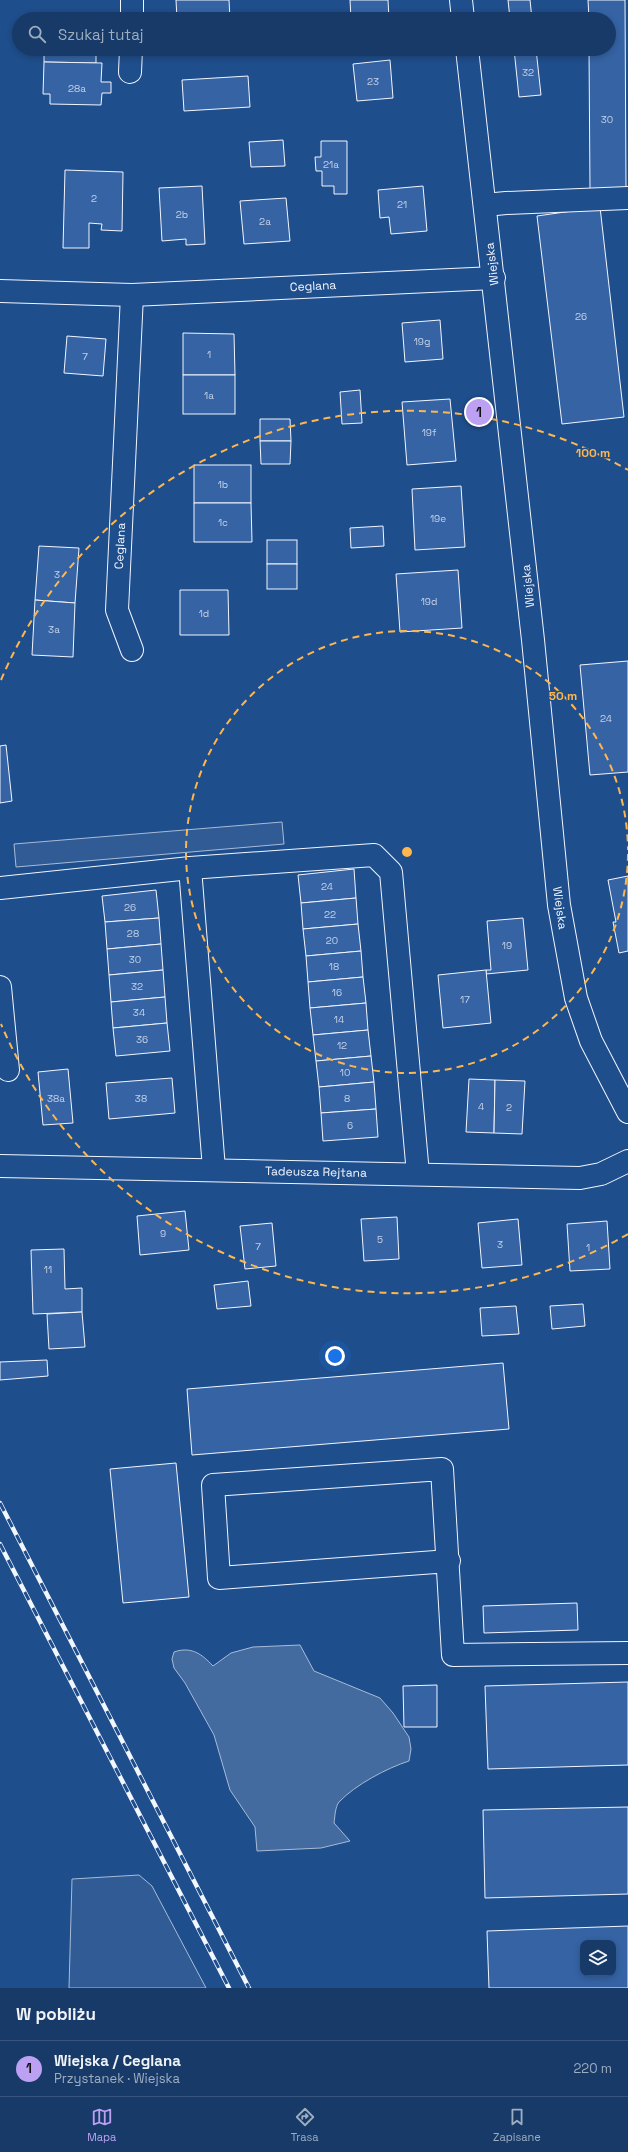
<!DOCTYPE html>
<html lang="pl">
<meta charset="utf-8">
<style>
:root{--surface:#173a69;--page:#244571;--text:#f1f3f6;--muted:#9eadc0;--line:#36547d;--accent:#bca0f2}
body{margin:0;font-family:"Space Grotesk",sans-serif;background:var(--page);color:var(--text)}
.controls{position:absolute;right:12px;bottom:12px;display:grid;overflow:hidden;border-radius:8px;box-shadow:0 2px 6px #0003}
.controls button{width:36px;height:36px;display:grid;place-items:center;padding:0;border:0;border-bottom:1px solid var(--line);background:var(--surface);color:var(--text);font:20px sans-serif}
.you{position:absolute;left:335px;top:1356px;width:14px;height:14px;margin:-10px;border:3px solid #fff;border-radius:50%;background:#1a73e8;box-shadow:0 0 0 6px #1a73e833}
.badge{display:grid;place-items:center;width:26px;height:26px;border-radius:50%;background:var(--accent);color:#111;font-size:13px;font-weight:700}
.pin{position:absolute;translate:-50% -50%;border:2px solid #fff;box-shadow:0 1px 4px #0006}
.list{margin:0;padding:0;list-style:none}
h2{display:flex;justify-content:space-between;align-items:center;height:52px;margin:0;padding:0 16px;font-size:17px}
h2 small{font-size:13px;font-weight:400;color:var(--muted)}
.list li{display:grid;grid-template-columns:26px 1fr auto;gap:12px;align-items:center;box-sizing:border-box;height:56px;padding:0 16px;border-top:1px solid var(--line)}
.list b{display:block;font-size:15px;white-space:nowrap}
.list p{margin:0;font-size:13px;white-space:nowrap;color:var(--muted)}
.list em{font-size:13px;font-style:normal;color:var(--muted)}
.icon{flex:none;width:22px;height:22px;fill:none;stroke:currentColor;stroke-width:2;stroke-linecap:round;stroke-linejoin:round}
.map{position:relative;flex:none;width:628px;height:1988px;overflow:hidden}
.search{position:absolute;background:var(--surface);box-shadow:0 2px 6px #0003;left:12px;right:12px;top:12px;height:44px;display:flex;align-items:center;gap:10px;box-sizing:border-box;padding:0 14px;border-radius:22px;color:var(--muted);font-size:15px}
.sheet{height:108px;background:var(--surface)}
nav{display:flex;justify-content:space-around;align-items:center;box-sizing:border-box;height:56px;border-top:1px solid var(--line);background:var(--surface);font-size:11px;color:var(--muted)}
nav a{display:grid;justify-items:center;gap:2px}
nav .on{color:var(--accent)}
.map>svg:first-child{display:block}
</style>
<div class="map">
<svg width="628" height="1988" viewBox="0 0 628 1988">
<rect width="100%" height="100%" fill="#1f4e8c"/>
<g fill="#305b95" stroke="#a8bbd7">
<path d="M282,822L284,844L16,867L14,844Z"/>
<path d="M139,1875L152,1886L206,1988H69L72,1879Z"/>
</g>
<path fill="#446ba0" stroke="#a8bbd7" d="M300,1645L314,1671L380,1698L393,1713L409,1737L411,1749L409,1761C387,1768 355,1785 339,1802C335,1807 335,1817 334,1823L350,1841L321,1848L257,1851L255,1827L230,1790L214,1735L185,1683L174,1668L172,1659L174,1652C191,1646 202,1654 213,1666L231,1653L253,1647Z"/>
<g fill="#3563a3" stroke="#f2f6ff" fill-rule="evenodd">
<path d="M176,0H229L230,19H177Z"/>
<path d="M350,0H388L389,19H351Z"/>
<path d="M508,0H530L532,19H510Z"/>
<path d="M588,0H625L626,190H590L589,49H609V19H589Z"/>
<path d="M44,49H103H96V63L44,62Z"/>
<path d="M514,49H536L541,95L519,97Z"/>
<path d="M390,60L393,98L357,101L353,64Z"/>
<path d="M44,62L102,63L101,82H111V93H102L101,105L50,104V94H43Z"/>
<path d="M248,76L250,107L184,111L182,80Z"/>
<path d="M283,140L285,166L251,167L249,142Z"/>
<path d="M321,141H347V194H334V186H322V171H316L315,157H321Z"/>
<path d="M65,170L123,172L122,231L101,230L102,224L89,223V248H63Z"/>
<path d="M202,186L205,244L186,245V239L162,241L159,188Z"/>
<path d="M423,186L427,231L391,234L389,217L380,218L378,190Z"/>
<path d="M286,198L290,241L244,244L240,201Z"/>
<path d="M600,207L624,417L562,424L537,216Z"/>
<path d="M440,320L443,359L405,362L402,323Z"/>
<path d="M183,333L234,334L235,375H183Z"/>
<path d="M67,336L106,339L103,376L64,373Z"/>
<rect x="183" y="375" width="52" height="39"/>
<path d="M360,390L362,423L342,424L340,392Z"/>
<path d="M450,399L456,461L407,465L402,402Z"/>
<path d="M260,419H290L291,441H260Z"/>
<path d="M260,441H291L290,464H261Z"/>
<rect x="194" y="465" width="57" height="38"/>
<path d="M461,486L465,547L415,550L412,489Z"/>
<path d="M194,503H251L252,542H194Z"/>
<path d="M383,526L384,546L351,548L350,528Z"/>
<rect x="267" y="540" width="30" height="24"/>
<path d="M39,546L79,548L75,603L35,600Z"/>
<rect x="267" y="564" width="30" height="25"/>
<path d="M458,570L462,628L400,632L396,574Z"/>
<path d="M180,590H228L229,635H180Z"/>
<path d="M35,600L75,603L73,657L32,655Z"/>
<path d="M628,661V772L590,775L580,665Z"/>
<path d="M6,745L12,801L0,803V746Z"/>
<path d="M354,869L356,898L301,903L298,875Z"/>
<path d="M628,876V951L619,953L613,922H616L608,880Z"/>
<path d="M156,890L159,918L105,922L102,896Z"/>
<path d="M356,898L358,924L303,929L301,903Z"/>
<path d="M159,918L161,944L107,949L105,922Z"/>
<path d="M523,918L528,970L486,974V970H491L487,921Z"/>
<path d="M358,924L361,951L306,956L303,929Z"/>
<path d="M161,944L163,970L109,975L107,949Z"/>
<path d="M361,951L363,977L308,982L306,956Z"/>
<path d="M163,970L165,997L111,1002L109,975Z"/>
<path d="M486,970L491,1023L443,1028L438,975Z"/>
<path d="M363,977L366,1003L310,1008L308,982Z"/>
<path d="M165,997L167,1023L113,1028L111,1002Z"/>
<path d="M366,1003L368,1030L313,1035L310,1008Z"/>
<path d="M167,1023L170,1051L116,1056L113,1028Z"/>
<path d="M368,1030L371,1056L316,1061L313,1035Z"/>
<path d="M371,1056L374,1082L319,1087L316,1061Z"/>
<path d="M68,1069L73,1123L43,1125L38,1072Z"/>
<path d="M172,1078L175,1113L109,1119L106,1083Z"/>
<path d="M469,1079L495,1080L494,1133L466,1132Z"/>
<path d="M495,1080L525,1081L522,1134L494,1133Z"/>
<path d="M374,1082L376,1109L321,1113L319,1087Z"/>
<path d="M376,1109L378,1137L323,1141L321,1113Z"/>
<path d="M185,1211L189,1250L140,1255L137,1216Z"/>
<path d="M397,1217L399,1259L364,1261L361,1219Z"/>
<path d="M518,1219L522,1265L482,1268L478,1223Z"/>
<path d="M607,1221L610,1269L570,1271L567,1224Z"/>
<path d="M272,1223L276,1266L245,1269L240,1226Z"/>
<path d="M64,1249L65,1289L82,1288V1312L33,1314L31,1250Z"/>
<path d="M248,1281L251,1306L217,1309L214,1285Z"/>
<path d="M583,1304L585,1326L552,1329L550,1306Z"/>
<path d="M516,1306L519,1334L482,1336L480,1308Z"/>
<path d="M82,1312L85,1347L49,1349L47,1314Z"/>
<path d="M47,1360L48,1376L0,1380V1362Z"/>
<path d="M503,1363L509,1429L192,1455L187,1389Z"/>
<path d="M176,1463L189,1597L123,1603L110,1469Z"/>
<path d="M577,1603L578,1630L484,1633L483,1606Z"/>
<path d="M628,1682V1765L488,1769L485,1686Z"/>
<path d="M437,1685V1727H404L403,1686Z"/>
<path d="M628,1807V1894L485,1898L483,1810Z"/>
<path d="M628,1926V1988H489L487,1931ZM583,1943H613V1973H583Z"/>
</g>
<g fill="none" stroke-linecap="round" stroke-linejoin="round">
<defs>
<g id="minor">
<path d="M461,0L463,19"/>
<path d="M132,19V0"/>
<path d="M467,49L533,640L559,905L576,998L591,1041L628,1112"/>
<path d="M130,72L131,49"/>
<path d="M485,205L506,203L628,198"/>
<path d="M0,291L132,295L494,278"/>
<path d="M132,295L117,610L132,650"/>
<path d="M190,868L214,1169"/>
<path d="M0,888L190,868L374,855L391,872L418,1174"/>
<path d="M0,987L8,1070"/>
<path d="M0,1166L580,1178L601,1174L628,1161"/>
<path d="M449,1561L219,1578L213,1485L442,1469L453,1655L628,1653"/>
</g>
</defs>
<use href="#minor" stroke="#f2f6ff" stroke-width="24"/>
<use href="#minor" stroke="#1f4e8c" stroke-width="22"/>
<defs>
<g id="rail">
<path d="M0,1503L249,1988"/>
<path d="M0,1544L229,1988"/>
</g>
</defs>
<use href="#rail" stroke="#f2f6ff" stroke-width="4.5"/>
<use href="#rail" stroke="#1f4e8c" stroke-width="3" stroke-dasharray="9" stroke-linecap="butt"/>
</g>
<g fill="none" stroke="#ffb74d" stroke-width="2" stroke-dasharray="7 5">
<path d="M628 854A221 221 0 1 1 628 850"/>
<path d="M628 1234A441 441 0 0 1 1 1024M1 680A441 441 0 0 1 628 470"/>
</g>
<g text-anchor="middle" stroke-width="3" stroke-linejoin="round" paint-order="stroke">
<g font-size="10" fill="#c3d1e8">
<text x="528" y="76">32</text>
<text x="373" y="85">23</text>
<text x="77" y="92">28a</text>
<text x="607" y="123">30</text>
<text x="331" y="168">21a</text>
<text x="94" y="202">2</text>
<text x="402" y="208">21</text>
<text x="182" y="218">2b</text>
<text x="265" y="225">2a</text>
<text x="581" y="320">26</text>
<text x="422" y="345">19g</text>
<text x="209" y="358">1</text>
<text x="85" y="360">7</text>
<text x="209" y="399">1a</text>
<text x="429" y="436">19f</text>
<text x="223" y="488">1b</text>
<text x="438" y="522">19e</text>
<text x="223" y="526">1c</text>
<text x="57" y="578">3</text>
<text x="429" y="605">19d</text>
<text x="204" y="617">1d</text>
<text x="54" y="633">3a</text>
<text x="606" y="722">24</text>
<text x="327" y="890">24</text>
<text x="130" y="911">26</text>
<text x="330" y="918">22</text>
<text x="133" y="937">28</text>
<text x="332" y="944">20</text>
<text x="507" y="949">19</text>
<text x="135" y="963">30</text>
<text x="334" y="970">18</text>
<text x="137" y="990">32</text>
<text x="337" y="996">16</text>
<text x="465" y="1003">17</text>
<text x="139" y="1016">34</text>
<text x="339" y="1023">14</text>
<text x="142" y="1043">36</text>
<text x="342" y="1049">12</text>
<text x="345" y="1076">10</text>
<text x="56" y="1102">38a</text>
<text x="141" y="1102">38</text>
<text x="347" y="1102">8</text>
<text x="481" y="1110">4</text>
<text x="509" y="1111">2</text>
<text x="350" y="1129">6</text>
<text x="163" y="1237">9</text>
<text x="380" y="1243">5</text>
<text x="500" y="1248">3</text>
<text x="258" y="1250">7</text>
<text x="588" y="1251">1</text>
<text x="48" y="1273">11</text>
</g>
<g font-size="12" fill="#f2f6ff" stroke="#1f4e8c">
<text transform="translate(492 264) rotate(-97)" y="4">Wiejska</text>
<text transform="translate(313 286) rotate(-3)" y="4">Ceglana</text>
<text transform="translate(120 546) rotate(-87)" y="4">Ceglana</text>
<text transform="translate(528 586) rotate(-96)" y="4">Wiejska</text>
<text transform="translate(560 908) rotate(82)" y="4">Wiejska</text>
<text transform="translate(316 1172) rotate(1)" y="4">Tadeusza Rejtana</text>
</g>
</g>
<circle cx="407" cy="852" r="6" fill="#ffb74d" stroke="#1f4e8c" stroke-width="2"/>
<g font-size="12" text-anchor="middle" font-weight="bold" fill="#ffb74d" stroke="#1f4e8c" stroke-width="3" stroke-linejoin="round" paint-order="stroke">
<text x="593" y="457">100 m</text>
<text x="563" y="700">50 m</text>
</g>
</svg>
<div class="controls">
<button><svg class="icon" aria-label="layers" viewBox="0 0 24 24"><path d="M12 4l9 5-9 5-9-5zM3 14l9 5 9-5"/></svg></button>
</div>
<div class="you"></div>
<div class="pin badge" style="left:479px;top:412px">1</div>
<div class="search"><svg class="icon" aria-label="search" viewBox="0 0 24 24"><circle cx="10" cy="10" r="6"/><path d="M15 15l6 6"/></svg>Szukaj tutaj</div>
</div>
<section class="sheet">
<h2>W pobliżu<small></small></h2>
<ul class="list">
<li><span class="badge">1</span><div><b>Wiejska / Ceglana</b><p>Przystanek · Wiejska</p></div><em>220 m</em></li>
</ul>
</section>
<nav>
<a class="on"><svg class="icon" aria-label="map" viewBox="0 0 24 24"><path d="M3 6l6-2 6 2 6-2v14l-6 2-6-2-6 2zM9 4v14M15 6v14"/></svg>Mapa</a>
<a><svg class="icon" aria-label="directions" viewBox="0 0 24 24"><path d="M12 3l9 9-9 9-9-9zM9 14v-3h6M13 9l2 2-2 2"/></svg>Trasa</a>
<a><svg class="icon" aria-label="saved" viewBox="0 0 24 24"><path d="M7 4h10v16l-5-4-5 4z"/></svg>Zapisane</a>
</nav>
